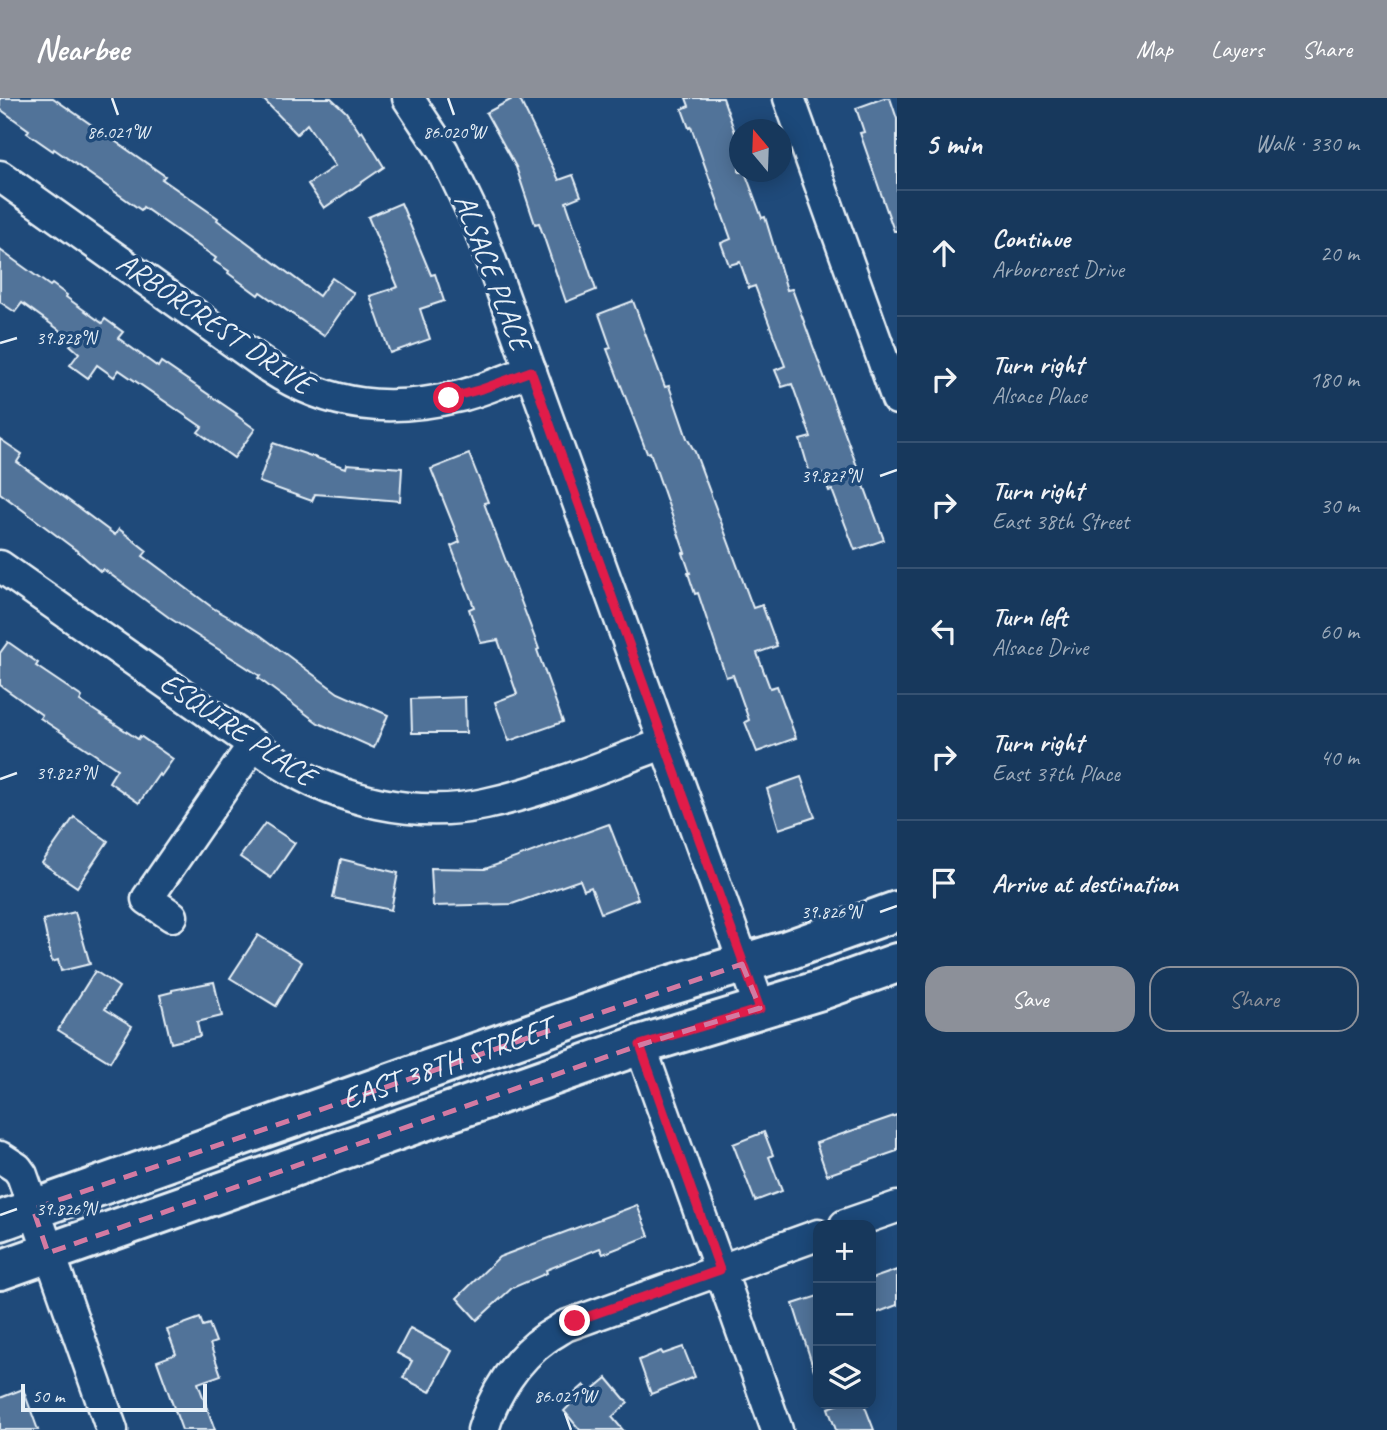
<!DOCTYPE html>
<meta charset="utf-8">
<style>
:root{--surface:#17385c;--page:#203f62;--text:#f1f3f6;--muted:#9eacbb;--line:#365272;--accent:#8c9099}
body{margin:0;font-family:Caveat,sans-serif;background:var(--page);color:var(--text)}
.controls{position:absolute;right:21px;bottom:21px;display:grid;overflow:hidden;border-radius:14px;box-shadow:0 4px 18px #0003}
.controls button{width:63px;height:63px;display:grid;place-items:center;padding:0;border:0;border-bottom:2px solid var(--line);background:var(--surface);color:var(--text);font:35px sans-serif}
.compass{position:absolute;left:729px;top:21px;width:63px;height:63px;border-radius:50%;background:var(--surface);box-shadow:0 4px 18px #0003;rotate:341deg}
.scale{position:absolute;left:21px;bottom:18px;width:186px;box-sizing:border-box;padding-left:7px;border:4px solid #e8f1f8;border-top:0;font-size:19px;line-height:24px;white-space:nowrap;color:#e8f1f8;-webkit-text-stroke:5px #1f4a7a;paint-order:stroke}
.stop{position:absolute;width:21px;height:21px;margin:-16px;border:5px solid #e11d48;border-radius:50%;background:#fff}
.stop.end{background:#e11d48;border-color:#fff;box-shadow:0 2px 7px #0008}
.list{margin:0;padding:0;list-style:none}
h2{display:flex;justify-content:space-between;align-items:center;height:91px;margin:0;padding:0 28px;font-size:30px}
h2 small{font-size:23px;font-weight:400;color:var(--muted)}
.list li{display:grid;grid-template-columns:46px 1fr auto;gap:21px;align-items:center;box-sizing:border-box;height:126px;padding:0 28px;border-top:2px solid var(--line)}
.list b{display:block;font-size:26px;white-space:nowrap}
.list p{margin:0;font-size:23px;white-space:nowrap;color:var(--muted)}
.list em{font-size:23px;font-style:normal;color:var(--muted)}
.actions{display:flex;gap:14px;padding:21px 28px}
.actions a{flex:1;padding:16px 0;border:2px solid var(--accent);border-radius:21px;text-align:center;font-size:24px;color:var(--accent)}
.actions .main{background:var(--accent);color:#fff}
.icon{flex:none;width:38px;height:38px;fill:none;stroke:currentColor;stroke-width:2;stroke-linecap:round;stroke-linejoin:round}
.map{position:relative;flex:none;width:897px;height:1332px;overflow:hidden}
header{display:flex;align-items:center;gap:42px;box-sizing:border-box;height:98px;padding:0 35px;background:var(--accent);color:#fff}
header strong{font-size:33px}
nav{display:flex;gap:38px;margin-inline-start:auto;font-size:24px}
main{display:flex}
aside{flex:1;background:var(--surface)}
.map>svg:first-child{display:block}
</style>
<header>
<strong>Nearbee</strong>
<nav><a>Map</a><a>Layers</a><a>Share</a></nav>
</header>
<main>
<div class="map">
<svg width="897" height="1332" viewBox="0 0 897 1332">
<rect width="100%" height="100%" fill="#1f4a7a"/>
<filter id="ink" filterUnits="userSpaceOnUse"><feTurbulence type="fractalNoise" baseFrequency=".0143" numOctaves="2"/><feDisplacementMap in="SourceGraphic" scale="14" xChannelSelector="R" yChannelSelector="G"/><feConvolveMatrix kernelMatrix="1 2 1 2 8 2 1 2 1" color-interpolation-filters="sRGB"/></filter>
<g filter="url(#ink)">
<g fill="#517399" stroke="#e8f1f8" stroke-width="2">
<path d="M0,0H53L165,78L162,81L218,120L217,122L319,198L332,180L354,195L324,238L260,194L258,197L228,175L229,173L214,163L216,160L143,109L141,112L54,51L53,53L27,35L29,32L0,11Z"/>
<path d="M262,0H331L346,14L360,35L362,33L384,69L324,110L308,86L335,68L307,26L297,36Z"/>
<path d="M514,0H519L559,82L573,77L581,98L566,104L596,192L566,204L539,125L535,126L516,69L486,15Z"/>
<path d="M686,0H723L739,46V74H745L762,120L765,119L787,192L792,191L884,442L855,452L832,392L829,393L822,375L811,379L800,342L811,339L792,286L782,289L775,272L785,268L755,188L749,190L740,164L729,167L721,145L731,141L691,29L689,30L682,11L689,8Z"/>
<path d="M884,0H890L897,21V133H894L860,35L864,34L856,10Z"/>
<path d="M401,105L431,177L435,176L444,203L420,211L430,241L390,255L370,198L398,189L368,119Z"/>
<path d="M0,152L50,188L52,186L67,197L66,199L102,225L105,221L123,234L118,240L158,269L161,264L237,316L236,317L255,331L234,360L198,334L202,329L119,272L114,279L97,267L88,280L70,267L79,255L70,247L73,242L22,205L15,214L0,204Z"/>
<path d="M633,203L665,289L669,288L687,340L695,354L753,510L762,507L777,548L757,555L770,590L777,588L796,640L757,654L745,624L749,622L733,577L726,579L698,495L695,496L688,475H690L683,455H685L650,354L647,355L607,251L611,250L599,216Z"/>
<path d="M0,341L22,356L17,364L115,437L119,431L147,453L143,458L213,510L260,537L338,595L388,617L374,650L318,625L258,580L260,578L171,521L103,471L101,474L76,452L0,395Z"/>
<path d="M273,345L346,370L347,366L402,370L400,403L315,396L312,403L259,384Z"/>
<path d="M469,356L488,404L484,405L539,551L537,552L563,624L509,643L495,604L517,596L498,542L481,545L469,511L474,509L451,448L460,444L431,371Z"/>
<path d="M8,544L38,565L36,568L82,599L80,603L138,641L140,638L173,661L161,678L159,676L139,705L109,684L117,671L40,620L42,617L0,587V555Z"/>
<path d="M465,599L466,635H412L411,601Z"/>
<path d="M801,679L815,719L779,731L767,691Z"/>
<path d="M74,719L108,743L77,789L42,765Z"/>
<path d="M265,725L295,745L271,780L240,759Z"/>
<path d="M609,726L638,801L601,815L591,789L584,792L580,782L512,806L433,808L431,770L485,771Z"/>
<path d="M341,761L398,775L391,812L333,800Z"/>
<path d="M75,814L90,866L61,873L58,862L52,864L43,822Z"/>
<path d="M258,837L302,864L276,908L230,880Z"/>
<path d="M95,873L119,889L105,911L132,928L110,964L58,932Z"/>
<path d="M214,884L222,918L197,924L200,938L171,945L160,897L172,894V892Z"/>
<path d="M897,1017V1053L827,1077L816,1045Z"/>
<path d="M764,1034L773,1057L769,1059L782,1093L755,1103L733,1046Z"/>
<path d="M637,1107L649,1138L603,1156L600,1150L546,1172L547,1175L512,1190L477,1222L457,1200L499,1159Z"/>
<path d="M897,1172V1207L871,1217V1181Z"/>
<path d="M818,1198V1272H814L793,1206Z"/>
<path d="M200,1220L203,1228L209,1226L216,1244L210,1246L221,1277L198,1285L215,1332H182L157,1263L176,1256L167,1232Z"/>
<path d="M410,1230L452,1253L430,1294L403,1280L412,1263L397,1255Z"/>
<path d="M683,1249L695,1279L651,1296L639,1262L661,1253L663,1256Z"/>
<path d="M607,1280L628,1305L612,1319L623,1332H580L564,1313L573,1304L569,1300L584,1287L590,1294Z"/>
<path d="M23,1291L38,1332H0V1300Z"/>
<path d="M840,1306H864L874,1332H836L828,1310Z"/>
</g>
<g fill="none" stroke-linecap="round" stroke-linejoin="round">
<defs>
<g id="minor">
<path d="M408,0L443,53L477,124L760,910"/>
<path d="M789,0L897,301"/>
<path d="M0,78L270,270C331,310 390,315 460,298C484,292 507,281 531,273"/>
<path d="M0,468L280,665C339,703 416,721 485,706C546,693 605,667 663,646"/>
<path d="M172,818L147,801L253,647"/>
<path d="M640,947L777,1332"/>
<path d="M0,1059L17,1070L22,1077L112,1332"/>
<path d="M845,1127L897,1109"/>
<path d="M483,1332C493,1297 516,1261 546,1240C552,1236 559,1232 565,1228L818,1137"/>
</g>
<g id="secondary">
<path id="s1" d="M0,1123L648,894L788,852L897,813"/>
<path d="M0,1172L640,947L821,892L897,865"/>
</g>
</defs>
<use href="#minor" stroke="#e8f1f8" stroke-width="35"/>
<use href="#secondary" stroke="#e8f1f8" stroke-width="44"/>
<use href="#minor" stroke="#1f4a7a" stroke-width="30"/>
<use href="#secondary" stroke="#1f4a7a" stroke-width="38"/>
</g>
</g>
<g fill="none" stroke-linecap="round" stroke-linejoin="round" filter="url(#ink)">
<path stroke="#e11d48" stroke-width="9" d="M449,300L482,291L531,273L760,911L640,947L720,1172L575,1223"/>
</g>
<path fill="none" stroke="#d37aa2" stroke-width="5" stroke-dasharray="14 9" stroke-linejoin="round" d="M742,866L760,910L640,947L48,1155L33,1111Z"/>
<path fill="none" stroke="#e8f1f8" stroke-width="2.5" d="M112,0L118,17M448,0L454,17M0,245L17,240M880,378L897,372M0,681L17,675M880,814L897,808M0,1117L17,1111M565,1315L571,1332"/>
<g text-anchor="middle" stroke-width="7" stroke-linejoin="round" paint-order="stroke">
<g font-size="30" fill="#e8f1f8" stroke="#1f4a7a">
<text transform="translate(493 174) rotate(69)" y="10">ALSACE PLACE</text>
<text transform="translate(215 225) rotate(34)" y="10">ARBORCREST DRIVE</text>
<text transform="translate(238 631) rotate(34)" y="10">ESQUIRE PLACE</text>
<text dy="10" stroke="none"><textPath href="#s1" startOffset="474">EAST 38TH STREET</textPath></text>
</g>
</g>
<g font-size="18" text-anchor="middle" fill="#e8f1f8" stroke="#1f4a7a" stroke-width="7" stroke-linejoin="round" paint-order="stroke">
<text x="118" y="40">86.021°W</text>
<text x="454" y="40">86.020°W</text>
<text x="66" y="246">39.828°N</text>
<text x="831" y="384">39.827°N</text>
<text x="66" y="681">39.827°N</text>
<text x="831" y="820">39.826°N</text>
<text x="66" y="1117">39.826°N</text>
<text x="565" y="1304">86.021°W</text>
</g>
</svg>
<div class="controls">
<button>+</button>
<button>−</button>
<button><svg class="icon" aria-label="layers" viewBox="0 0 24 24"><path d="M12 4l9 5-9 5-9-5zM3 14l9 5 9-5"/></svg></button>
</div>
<svg class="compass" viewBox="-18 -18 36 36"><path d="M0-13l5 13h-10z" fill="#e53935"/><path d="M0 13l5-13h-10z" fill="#9eacbb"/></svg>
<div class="scale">50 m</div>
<div class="stop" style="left:449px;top:300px"></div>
<div class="stop end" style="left:575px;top:1223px"></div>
</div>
<aside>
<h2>5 min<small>Walk · 330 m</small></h2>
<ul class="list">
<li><svg class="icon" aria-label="ahead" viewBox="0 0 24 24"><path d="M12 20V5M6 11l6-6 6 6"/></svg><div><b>Continue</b><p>Arborcrest Drive</p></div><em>20 m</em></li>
<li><svg class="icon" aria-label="right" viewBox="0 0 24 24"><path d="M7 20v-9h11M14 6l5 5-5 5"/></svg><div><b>Turn right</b><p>Alsace Place</p></div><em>180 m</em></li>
<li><svg class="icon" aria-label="right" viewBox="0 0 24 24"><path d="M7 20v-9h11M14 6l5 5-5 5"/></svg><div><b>Turn right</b><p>East 38th Street</p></div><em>30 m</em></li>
<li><svg class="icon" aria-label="left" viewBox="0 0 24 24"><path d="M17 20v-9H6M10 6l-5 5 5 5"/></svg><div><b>Turn left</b><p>Alsace Drive</p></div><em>60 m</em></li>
<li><svg class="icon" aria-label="right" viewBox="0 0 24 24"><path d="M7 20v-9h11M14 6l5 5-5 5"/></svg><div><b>Turn right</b><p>East 37th Place</p></div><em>40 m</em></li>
<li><svg class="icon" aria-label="arrive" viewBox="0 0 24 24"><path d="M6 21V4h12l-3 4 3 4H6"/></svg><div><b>Arrive at destination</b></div></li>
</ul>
<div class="actions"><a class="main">Save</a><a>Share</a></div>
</aside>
</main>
